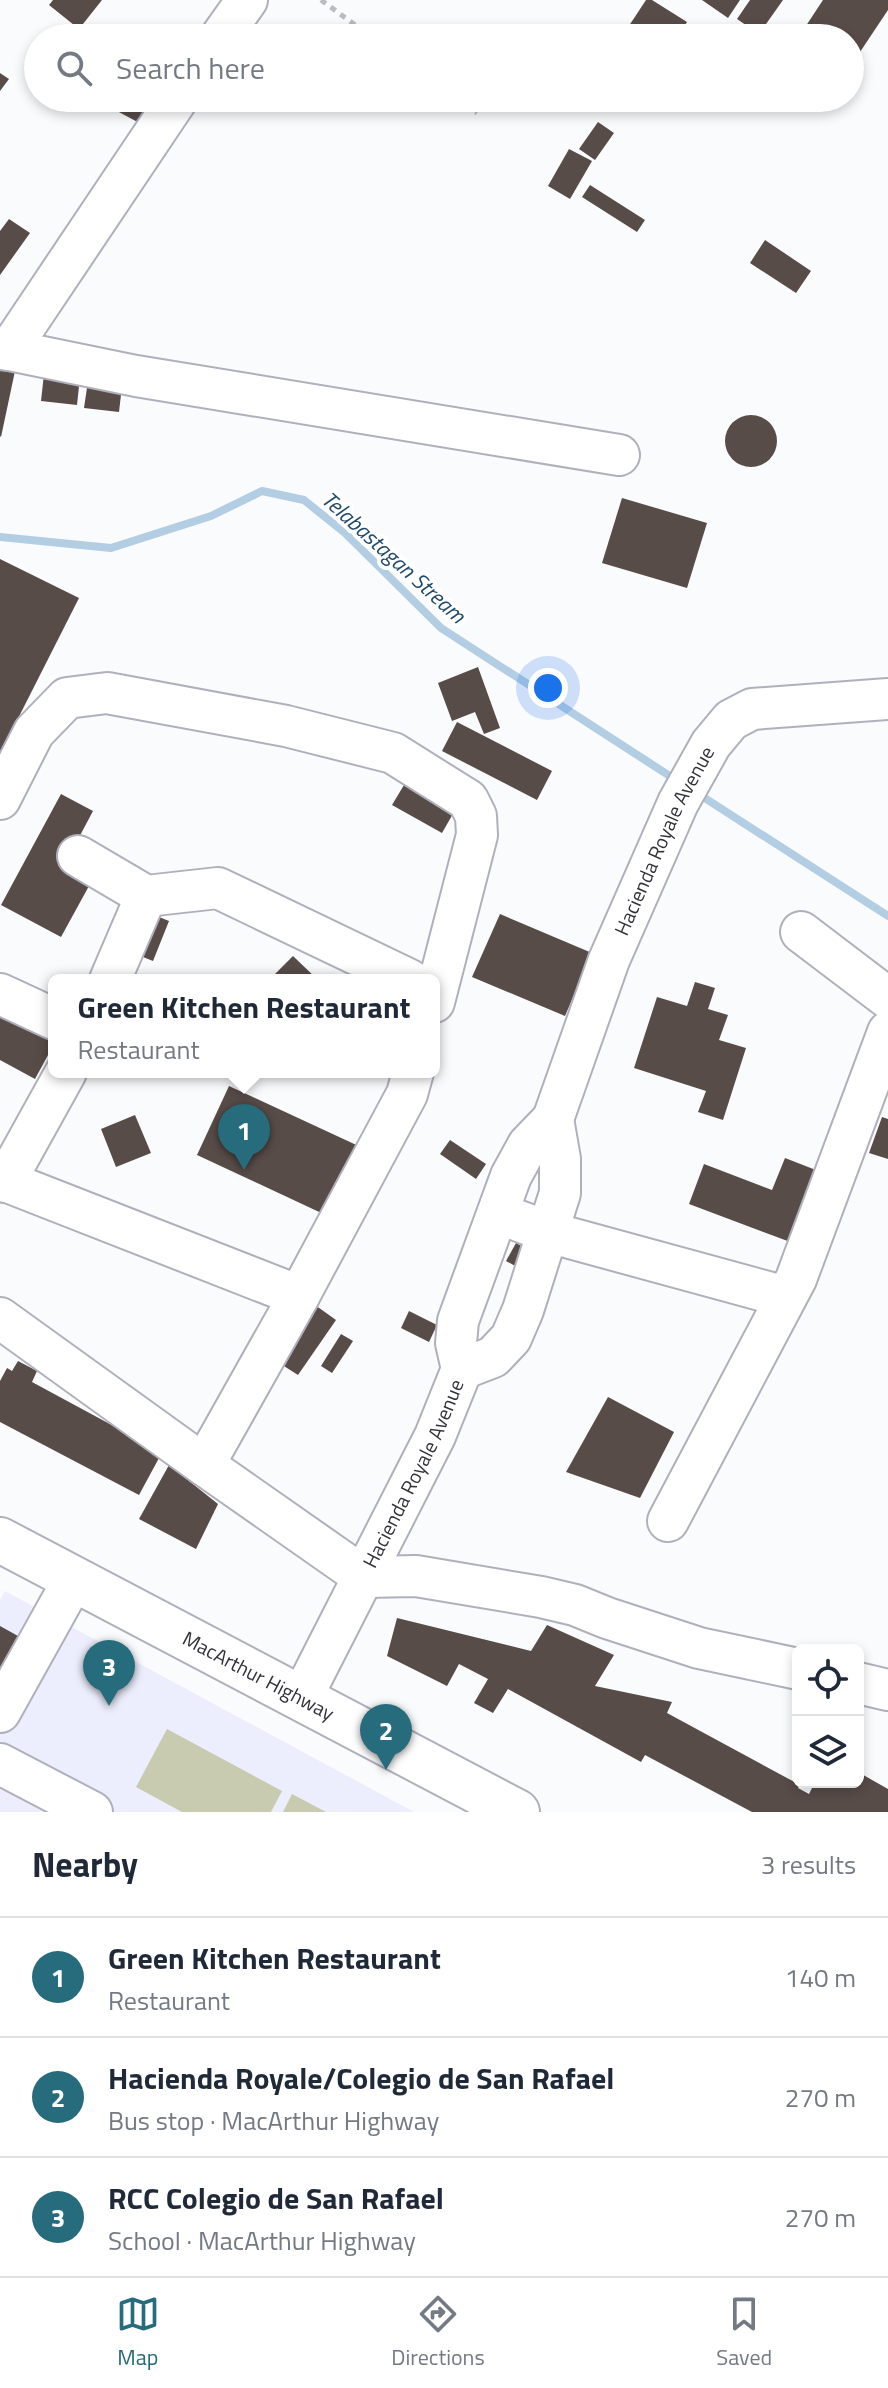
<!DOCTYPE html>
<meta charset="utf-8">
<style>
:root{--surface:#fff;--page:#f6f6f7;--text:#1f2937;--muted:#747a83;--line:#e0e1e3;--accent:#276c7c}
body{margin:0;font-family:"Titillium Web",sans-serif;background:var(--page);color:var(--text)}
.controls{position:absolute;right:24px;bottom:24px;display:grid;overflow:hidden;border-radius:12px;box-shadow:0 4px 12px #0003}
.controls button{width:72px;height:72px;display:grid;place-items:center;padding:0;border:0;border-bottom:2px solid var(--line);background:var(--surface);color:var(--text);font:40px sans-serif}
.you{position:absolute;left:548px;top:688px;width:28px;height:28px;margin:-20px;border:6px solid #fff;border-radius:50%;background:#1a73e8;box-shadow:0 0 0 12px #1a73e833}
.badge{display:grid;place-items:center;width:52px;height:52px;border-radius:50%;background:var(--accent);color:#fff;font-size:26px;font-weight:700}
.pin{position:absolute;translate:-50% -66px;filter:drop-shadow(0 2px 4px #0008)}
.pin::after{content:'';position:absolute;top:42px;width:28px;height:24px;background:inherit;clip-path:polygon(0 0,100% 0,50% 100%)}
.popup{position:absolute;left:48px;top:974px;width:392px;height:104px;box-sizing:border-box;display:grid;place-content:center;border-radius:12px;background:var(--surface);filter:drop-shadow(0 2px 6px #0005);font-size:26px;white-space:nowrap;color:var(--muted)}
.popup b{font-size:30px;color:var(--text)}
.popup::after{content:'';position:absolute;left:50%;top:100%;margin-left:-16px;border:16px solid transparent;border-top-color:var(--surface)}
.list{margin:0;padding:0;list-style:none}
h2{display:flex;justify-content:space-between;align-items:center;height:104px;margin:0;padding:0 32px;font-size:34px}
h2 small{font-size:26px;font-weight:400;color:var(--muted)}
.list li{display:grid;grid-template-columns:52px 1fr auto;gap:24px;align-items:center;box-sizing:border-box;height:120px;padding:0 32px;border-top:2px solid var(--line)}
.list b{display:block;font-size:30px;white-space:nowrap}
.list p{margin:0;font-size:26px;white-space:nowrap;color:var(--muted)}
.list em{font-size:26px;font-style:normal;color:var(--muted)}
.icon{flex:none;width:44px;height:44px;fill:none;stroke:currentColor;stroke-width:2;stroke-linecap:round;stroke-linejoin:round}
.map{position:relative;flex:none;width:888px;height:1812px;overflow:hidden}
.search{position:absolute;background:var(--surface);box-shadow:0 4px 12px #0003;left:24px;right:24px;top:24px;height:88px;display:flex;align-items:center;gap:20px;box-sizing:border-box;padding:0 28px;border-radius:44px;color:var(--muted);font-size:30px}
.sheet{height:464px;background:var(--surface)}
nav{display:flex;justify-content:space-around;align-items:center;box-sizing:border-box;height:112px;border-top:2px solid var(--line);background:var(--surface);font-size:22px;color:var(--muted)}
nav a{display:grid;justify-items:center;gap:4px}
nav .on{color:var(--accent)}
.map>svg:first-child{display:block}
</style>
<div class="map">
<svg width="888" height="1812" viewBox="0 0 888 1812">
<rect width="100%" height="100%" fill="#fafbfd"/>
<path fill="#ecedfd" d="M5,1591L414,1812H0V1600Z"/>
<g fill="#c8cbb0">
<path d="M167,1729L282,1791L271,1812H182L136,1787Z"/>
<path d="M292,1794L326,1812H283Z"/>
</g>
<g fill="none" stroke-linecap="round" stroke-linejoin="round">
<g stroke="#b3cde3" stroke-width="8">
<path d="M0,537L111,548L211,516L262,491L304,500L345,533L441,628L679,782"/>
<path d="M697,793L888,916"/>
</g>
</g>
<g fill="#584c49">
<path d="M53,0H102L79,29L49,5Z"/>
<path d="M646,0H652L687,22L677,38H621Z"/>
<path d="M702,0H740L728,18Z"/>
<path d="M750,0H783L759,34L737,19Z"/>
<path d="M823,0H888V10L850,67V38H798Z"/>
<path d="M63,29L77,38H57Z"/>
<path d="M0,73L9,79L0,91Z"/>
<path d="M125,98H160L145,126L117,111Z"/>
<path d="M598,122L614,133L595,160L579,149Z"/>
<path d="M569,149L592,161L570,199L548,186Z"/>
<path d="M590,185L645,220L637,232L582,197Z"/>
<path d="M9,219L30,233L0,275V231Z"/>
<path d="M765,240L811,271L796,293L750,263Z"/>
<path d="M0,368L15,371L1,437L0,436Z"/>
<path d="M44,374L80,377L77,405L41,401Z"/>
<path d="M88,381L122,386L119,412L84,408Z"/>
<circle cx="751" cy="441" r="26"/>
<path d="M622,498L707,523L687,588L602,563Z"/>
<path d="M0,559L79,598L0,754Z"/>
<path d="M478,667L500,728L484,734L475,712L452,721L438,683Z"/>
<path d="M457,722L552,771L537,800L442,751Z"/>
<path d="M404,785L454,812L442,833L392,805Z"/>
<path d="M61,794L93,811L67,860L95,875L61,937L1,905Z"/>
<path d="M500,914L592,953L565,1016L472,977Z"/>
<path d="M154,915L169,921L153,961L138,955Z"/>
<path d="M293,956L318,980H269Z"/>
<path d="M695,982L715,988L708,1009L728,1015L719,1040L746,1048L723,1120L698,1112L706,1091L634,1068L657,997L687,1006Z"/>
<path d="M0,1003L54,1033V1044L35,1079L0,1060Z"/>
<path d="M229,1086L365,1149L332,1218L197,1155Z"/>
<path d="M135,1115L151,1153L116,1167L101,1129Z"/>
<path d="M882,1117L888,1119V1159L869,1153Z"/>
<path d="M450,1140L486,1164L476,1179L440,1154Z"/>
<path d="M785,1158L821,1172L793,1243L689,1204L704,1164L772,1190Z"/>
<path d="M516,1243L538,1255L528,1273L506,1261Z"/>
<path d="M315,1305L336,1320L298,1375L276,1361Z"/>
<path d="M409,1311L437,1325L429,1342L401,1328Z"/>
<path d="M341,1334L353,1341L332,1373L321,1366Z"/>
<path d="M18,1361L37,1371L32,1382L132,1436L159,1458L139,1495L0,1422V1381L7,1368L12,1371Z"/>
<path d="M608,1397L674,1432L640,1498L566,1472Z"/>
<path d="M169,1465L218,1504L196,1549L139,1519Z"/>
<path d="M397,1618L531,1651L547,1625L614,1655L595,1686L672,1702L667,1713L800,1785L798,1788L809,1794L815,1782H858V1772L888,1789V1812H752L645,1755L641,1762L508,1689L493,1713L474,1703L488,1679L459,1664L447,1686L387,1656Z"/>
<path d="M0,1626L18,1636L0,1668Z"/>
</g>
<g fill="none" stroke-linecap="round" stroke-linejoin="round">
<defs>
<g id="minor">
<path d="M220,38L247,0"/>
<path d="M0,349L9,350L178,98"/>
<path d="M9,350L136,376L619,455"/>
<path d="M0,799L34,732L67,698L107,693L286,726L393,753L468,800L476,816L477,835L434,1002"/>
<path d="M78,856L146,896L218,888L410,980"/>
<path d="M801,932L888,998"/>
<path d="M110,980L146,896"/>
<path d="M0,994L54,1019"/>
<path d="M0,1179L299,1296"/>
<path d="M5,1182L66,1072"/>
<path d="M498,1213L548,1232L786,1297"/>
<path d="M0,1318L204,1465L364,1577L416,1576L541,1597L575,1605L607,1618L699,1648L798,1669"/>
<path d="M462,1369L493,1357L511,1338L523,1310L560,1193V1159L553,1119"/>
<path d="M204,1465L299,1296L407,1094L413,1072"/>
<path d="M668,1521L796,1279L888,1032"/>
<path d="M858,1683L888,1690"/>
<path id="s1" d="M301,1699L435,1436L462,1369L456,1343L458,1321L511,1176L528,1145L553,1119L609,960L678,803L711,744L731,720L752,709L888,699"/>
<path d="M0,1712L74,1579"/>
<path d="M0,1764L92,1812"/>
</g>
<g id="highway">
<path id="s2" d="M0,1540L517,1812"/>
</g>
</defs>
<use href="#minor" stroke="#afb0bc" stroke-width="44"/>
<use href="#highway" stroke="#afb0bc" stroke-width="48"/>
<g stroke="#bbbcbf" stroke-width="5" stroke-dasharray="6 6" stroke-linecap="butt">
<path d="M321,0L373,38"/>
<path d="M456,98L477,113"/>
</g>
<use href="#minor" stroke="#fff" stroke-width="40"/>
<use href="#highway" stroke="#fff" stroke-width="44"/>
</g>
<g text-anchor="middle" stroke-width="8" stroke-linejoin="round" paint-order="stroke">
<g font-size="20" fill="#313236" stroke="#fff">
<text dy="7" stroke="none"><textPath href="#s1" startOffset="942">Hacienda Royale Avenue</textPath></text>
<text dy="7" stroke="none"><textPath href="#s1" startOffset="252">Hacienda Royale Avenue</textPath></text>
<text dy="7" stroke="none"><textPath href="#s2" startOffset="292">MacArthur Highway</textPath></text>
</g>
<g font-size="22" font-style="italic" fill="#1f496a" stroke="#fff">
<text transform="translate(394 557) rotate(42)" y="8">Telabastagan Stream</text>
</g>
</g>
</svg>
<div class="controls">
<button><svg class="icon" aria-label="locate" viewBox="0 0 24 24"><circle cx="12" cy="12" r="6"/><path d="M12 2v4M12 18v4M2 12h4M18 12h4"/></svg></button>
<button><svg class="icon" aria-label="layers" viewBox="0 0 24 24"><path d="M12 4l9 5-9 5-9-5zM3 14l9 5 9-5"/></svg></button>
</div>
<div class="you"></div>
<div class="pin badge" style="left:244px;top:1170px">1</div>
<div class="popup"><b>Green Kitchen Restaurant</b>Restaurant</div>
<div class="pin badge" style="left:386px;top:1770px">2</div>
<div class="pin badge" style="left:109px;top:1706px">3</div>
<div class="search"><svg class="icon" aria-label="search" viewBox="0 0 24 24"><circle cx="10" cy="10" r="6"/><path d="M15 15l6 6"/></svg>Search here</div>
</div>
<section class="sheet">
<h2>Nearby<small>3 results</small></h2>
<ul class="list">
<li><span class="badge">1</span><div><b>Green Kitchen Restaurant</b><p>Restaurant</p></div><em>140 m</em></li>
<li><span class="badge">2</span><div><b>Hacienda Royale/Colegio de San Rafael</b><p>Bus stop · MacArthur Highway</p></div><em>270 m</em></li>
<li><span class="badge">3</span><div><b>RCC Colegio de San Rafael</b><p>School · MacArthur Highway</p></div><em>270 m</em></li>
</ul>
</section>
<nav>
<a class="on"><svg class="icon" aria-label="map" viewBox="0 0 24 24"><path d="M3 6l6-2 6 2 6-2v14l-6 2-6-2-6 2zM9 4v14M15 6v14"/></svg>Map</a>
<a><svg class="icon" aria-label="directions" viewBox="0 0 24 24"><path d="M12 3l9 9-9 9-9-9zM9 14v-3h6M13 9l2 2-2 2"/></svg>Directions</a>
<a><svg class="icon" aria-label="saved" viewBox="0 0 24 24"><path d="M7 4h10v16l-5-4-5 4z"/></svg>Saved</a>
</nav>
